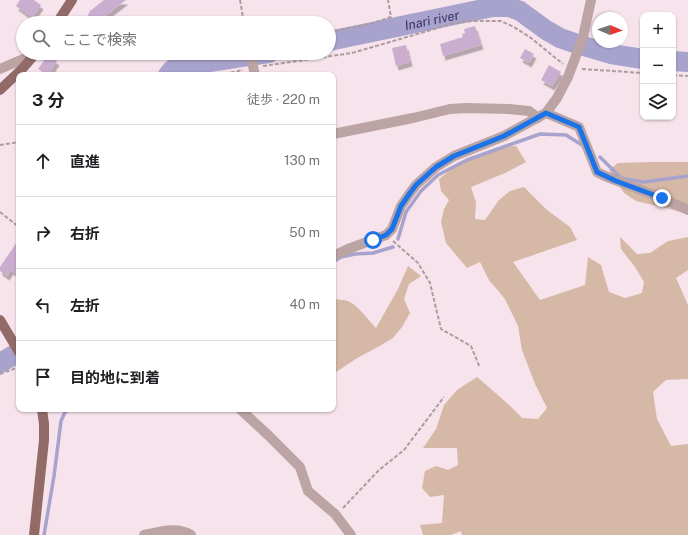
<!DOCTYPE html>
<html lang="ja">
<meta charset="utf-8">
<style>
:root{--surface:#fff;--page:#f2f2f2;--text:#202124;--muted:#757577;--line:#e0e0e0}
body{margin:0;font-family:"Public Sans","Noto Sans JP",sans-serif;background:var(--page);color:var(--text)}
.controls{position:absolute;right:12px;top:12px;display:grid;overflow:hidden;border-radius:8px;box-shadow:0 1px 3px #0004}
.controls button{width:36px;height:36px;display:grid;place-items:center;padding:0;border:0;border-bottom:1px solid var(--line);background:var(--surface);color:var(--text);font:20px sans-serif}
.compass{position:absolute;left:592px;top:12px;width:36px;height:36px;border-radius:50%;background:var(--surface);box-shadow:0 1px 3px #0004;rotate:92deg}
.stop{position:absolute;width:12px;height:12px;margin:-9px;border:3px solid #1a73e8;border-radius:50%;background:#fff}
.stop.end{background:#1a73e8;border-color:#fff;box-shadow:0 1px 4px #0008}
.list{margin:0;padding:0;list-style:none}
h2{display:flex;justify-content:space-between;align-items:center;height:52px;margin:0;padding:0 16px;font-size:17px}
h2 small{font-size:13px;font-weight:400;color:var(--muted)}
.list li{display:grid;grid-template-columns:26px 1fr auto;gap:12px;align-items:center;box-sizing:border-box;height:72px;padding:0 16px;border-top:1px solid var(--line)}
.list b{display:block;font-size:15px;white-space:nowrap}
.list em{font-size:13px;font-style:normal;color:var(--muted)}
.icon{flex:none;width:22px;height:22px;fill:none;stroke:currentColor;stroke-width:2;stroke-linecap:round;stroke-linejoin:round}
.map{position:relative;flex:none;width:688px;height:535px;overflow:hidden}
.search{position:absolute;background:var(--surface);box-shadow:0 1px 3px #0004;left:16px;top:16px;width:320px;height:44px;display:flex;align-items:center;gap:10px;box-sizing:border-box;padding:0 14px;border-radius:22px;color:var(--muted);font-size:15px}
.panel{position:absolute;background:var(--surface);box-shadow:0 1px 3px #0004;left:16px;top:72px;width:320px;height:340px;border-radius:8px}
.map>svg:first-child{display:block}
</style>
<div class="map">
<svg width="688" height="535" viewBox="0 0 688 535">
<defs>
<filter id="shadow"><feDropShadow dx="2.5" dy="4.5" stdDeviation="0" flood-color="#0004"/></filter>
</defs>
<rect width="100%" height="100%" fill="#f7e3eb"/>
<g fill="#d6b8a6">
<path d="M516,146L526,162L505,173L471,187L476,202L475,219L485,220L499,200L510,191L524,187L547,210L570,227L577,240L513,262L540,300L585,285L588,257L601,265L609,292L625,298L642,293L644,282L635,267L621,249L620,237L637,254L650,253L668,241L688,237V270L676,278L688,305V379L666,380L653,392L657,419L671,446L688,444V535H462L461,531L451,535H423L420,525L442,523L444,495L430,497L422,488L425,471L436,466L448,470L458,465L457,448H423L436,429L444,405L457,390L477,377C492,390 508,403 522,418L538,419L547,408L535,384L522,350L518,326L505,299L489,280L480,262L467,268L446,243L441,222L444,209L449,200L441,191L439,179L453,168L498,147Z"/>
<path d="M653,162H688V214L666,208L636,201L624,193L609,170L618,163Z"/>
<path d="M408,266L421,276L409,284L404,299L410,313L402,327L393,338L376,348L359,357L333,374V297C337,301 343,299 348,301C358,305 368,320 376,328L398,289Z"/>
</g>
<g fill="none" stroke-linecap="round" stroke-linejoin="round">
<g stroke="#a7a3cc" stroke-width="3.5">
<path d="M600,157L621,178L644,182L688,176"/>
<path d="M398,239L406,212L421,191L438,175L467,160L540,134L566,135L582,145"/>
<path d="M333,262L341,257L355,254L373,253L393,247"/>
<path d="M44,535L54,476L61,421L65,412L70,409"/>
</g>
<g stroke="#a7a3cc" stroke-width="20">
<path id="s1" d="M329,41L493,7H509L520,11L546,30L560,38L580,45L611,54L643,59"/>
<path d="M673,61L688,62"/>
<path d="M168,75L173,69L190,65L269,53"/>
<path d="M0,363L19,352"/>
</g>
</g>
<g fill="#cbadd0" filter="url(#shadow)">
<path d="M20,0H34L41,5L32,18L16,6Z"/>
<path d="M104,0H126L96,23H84L90,11Z"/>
<path d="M475,26L481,45L443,56L440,44L463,37L462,34L465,33L464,29Z"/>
<path d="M406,45L410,62L396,66L392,48Z"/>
<path d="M525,49L534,54L529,63L520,58Z"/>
<path d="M48,55L57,61L48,75L38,69Z"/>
<path d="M549,65L561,72L552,86L541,80Z"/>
<path d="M19,239V276L11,270L7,276L0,271V267Z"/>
</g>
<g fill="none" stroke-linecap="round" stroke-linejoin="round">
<g stroke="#ab9ca2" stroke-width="2" stroke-dasharray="4 2" stroke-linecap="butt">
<path d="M240,0L244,23"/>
<path d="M329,32L370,24L391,17L388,0"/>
<path d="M263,66L352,53L455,23L472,21H501L514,27L531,38L563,64"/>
<path d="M582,69L643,73"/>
<path d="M219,75L243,70"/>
<path d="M673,75L688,76"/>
<path d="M0,145L19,142"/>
<path d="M0,212L19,227"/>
<path d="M393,241L418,263L430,283L441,329L471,346L480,368"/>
<path d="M0,374L19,367"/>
<path d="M343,508L379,470L404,450L444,397"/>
</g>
<g stroke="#bba4a3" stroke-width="10">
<path d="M250,53L255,75"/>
<path d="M0,69L35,54"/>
<path d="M546,113L579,127L597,172L605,176L662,198L688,210"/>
<path d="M333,134L413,118L450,109L466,108L509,109L529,111L538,118"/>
<path d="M333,256L348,249L386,235L392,229L401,206L410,193L416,185L436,167L454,156L504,136L546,113L557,98L568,77L583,37L591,0"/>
<path d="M240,409L269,436L300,467L308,491L335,514L351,535"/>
<path d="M144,535C159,532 177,526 191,535"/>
</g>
<g stroke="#926b68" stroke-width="10">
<path d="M57,23L72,0"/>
<path d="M0,90L22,69L36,53"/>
<path d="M0,320L19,352"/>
<path d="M34,535L44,440V424L42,409"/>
</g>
</g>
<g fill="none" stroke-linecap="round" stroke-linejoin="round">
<path stroke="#1a73e8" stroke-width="5" d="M373,240L386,235L392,229L401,206L410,193L416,185L436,167L454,156L504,136L546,113L579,127L597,172L616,181L662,198"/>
</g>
<g text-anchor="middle" stroke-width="4" stroke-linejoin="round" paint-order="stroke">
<g font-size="13" font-style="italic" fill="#3a2f64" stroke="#fff3f7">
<text dy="5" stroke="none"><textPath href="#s1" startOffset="105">Inari river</textPath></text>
</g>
</g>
</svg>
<div class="controls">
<button>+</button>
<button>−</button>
<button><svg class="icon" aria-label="layers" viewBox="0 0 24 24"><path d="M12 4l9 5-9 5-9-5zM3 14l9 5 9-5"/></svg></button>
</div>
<svg class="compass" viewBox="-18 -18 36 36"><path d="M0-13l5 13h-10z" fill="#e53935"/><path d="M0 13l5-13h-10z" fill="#757577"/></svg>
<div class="stop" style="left:373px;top:240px"></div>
<div class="stop end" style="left:662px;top:198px"></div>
<div class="search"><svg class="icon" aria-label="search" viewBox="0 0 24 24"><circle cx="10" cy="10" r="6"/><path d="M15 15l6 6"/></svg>ここで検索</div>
<section class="panel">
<h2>3 分<small>徒歩 · 220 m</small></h2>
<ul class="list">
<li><svg class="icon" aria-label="ahead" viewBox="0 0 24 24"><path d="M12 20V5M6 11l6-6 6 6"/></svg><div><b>直進</b></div><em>130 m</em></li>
<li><svg class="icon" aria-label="right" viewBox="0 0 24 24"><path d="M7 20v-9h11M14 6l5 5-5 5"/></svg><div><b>右折</b></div><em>50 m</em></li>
<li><svg class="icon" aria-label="left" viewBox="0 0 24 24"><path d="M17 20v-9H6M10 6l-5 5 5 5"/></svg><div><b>左折</b></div><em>40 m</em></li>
<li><svg class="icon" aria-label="arrive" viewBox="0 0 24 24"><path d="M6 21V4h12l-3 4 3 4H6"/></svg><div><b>目的地に到着</b></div></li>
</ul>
</section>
</div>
